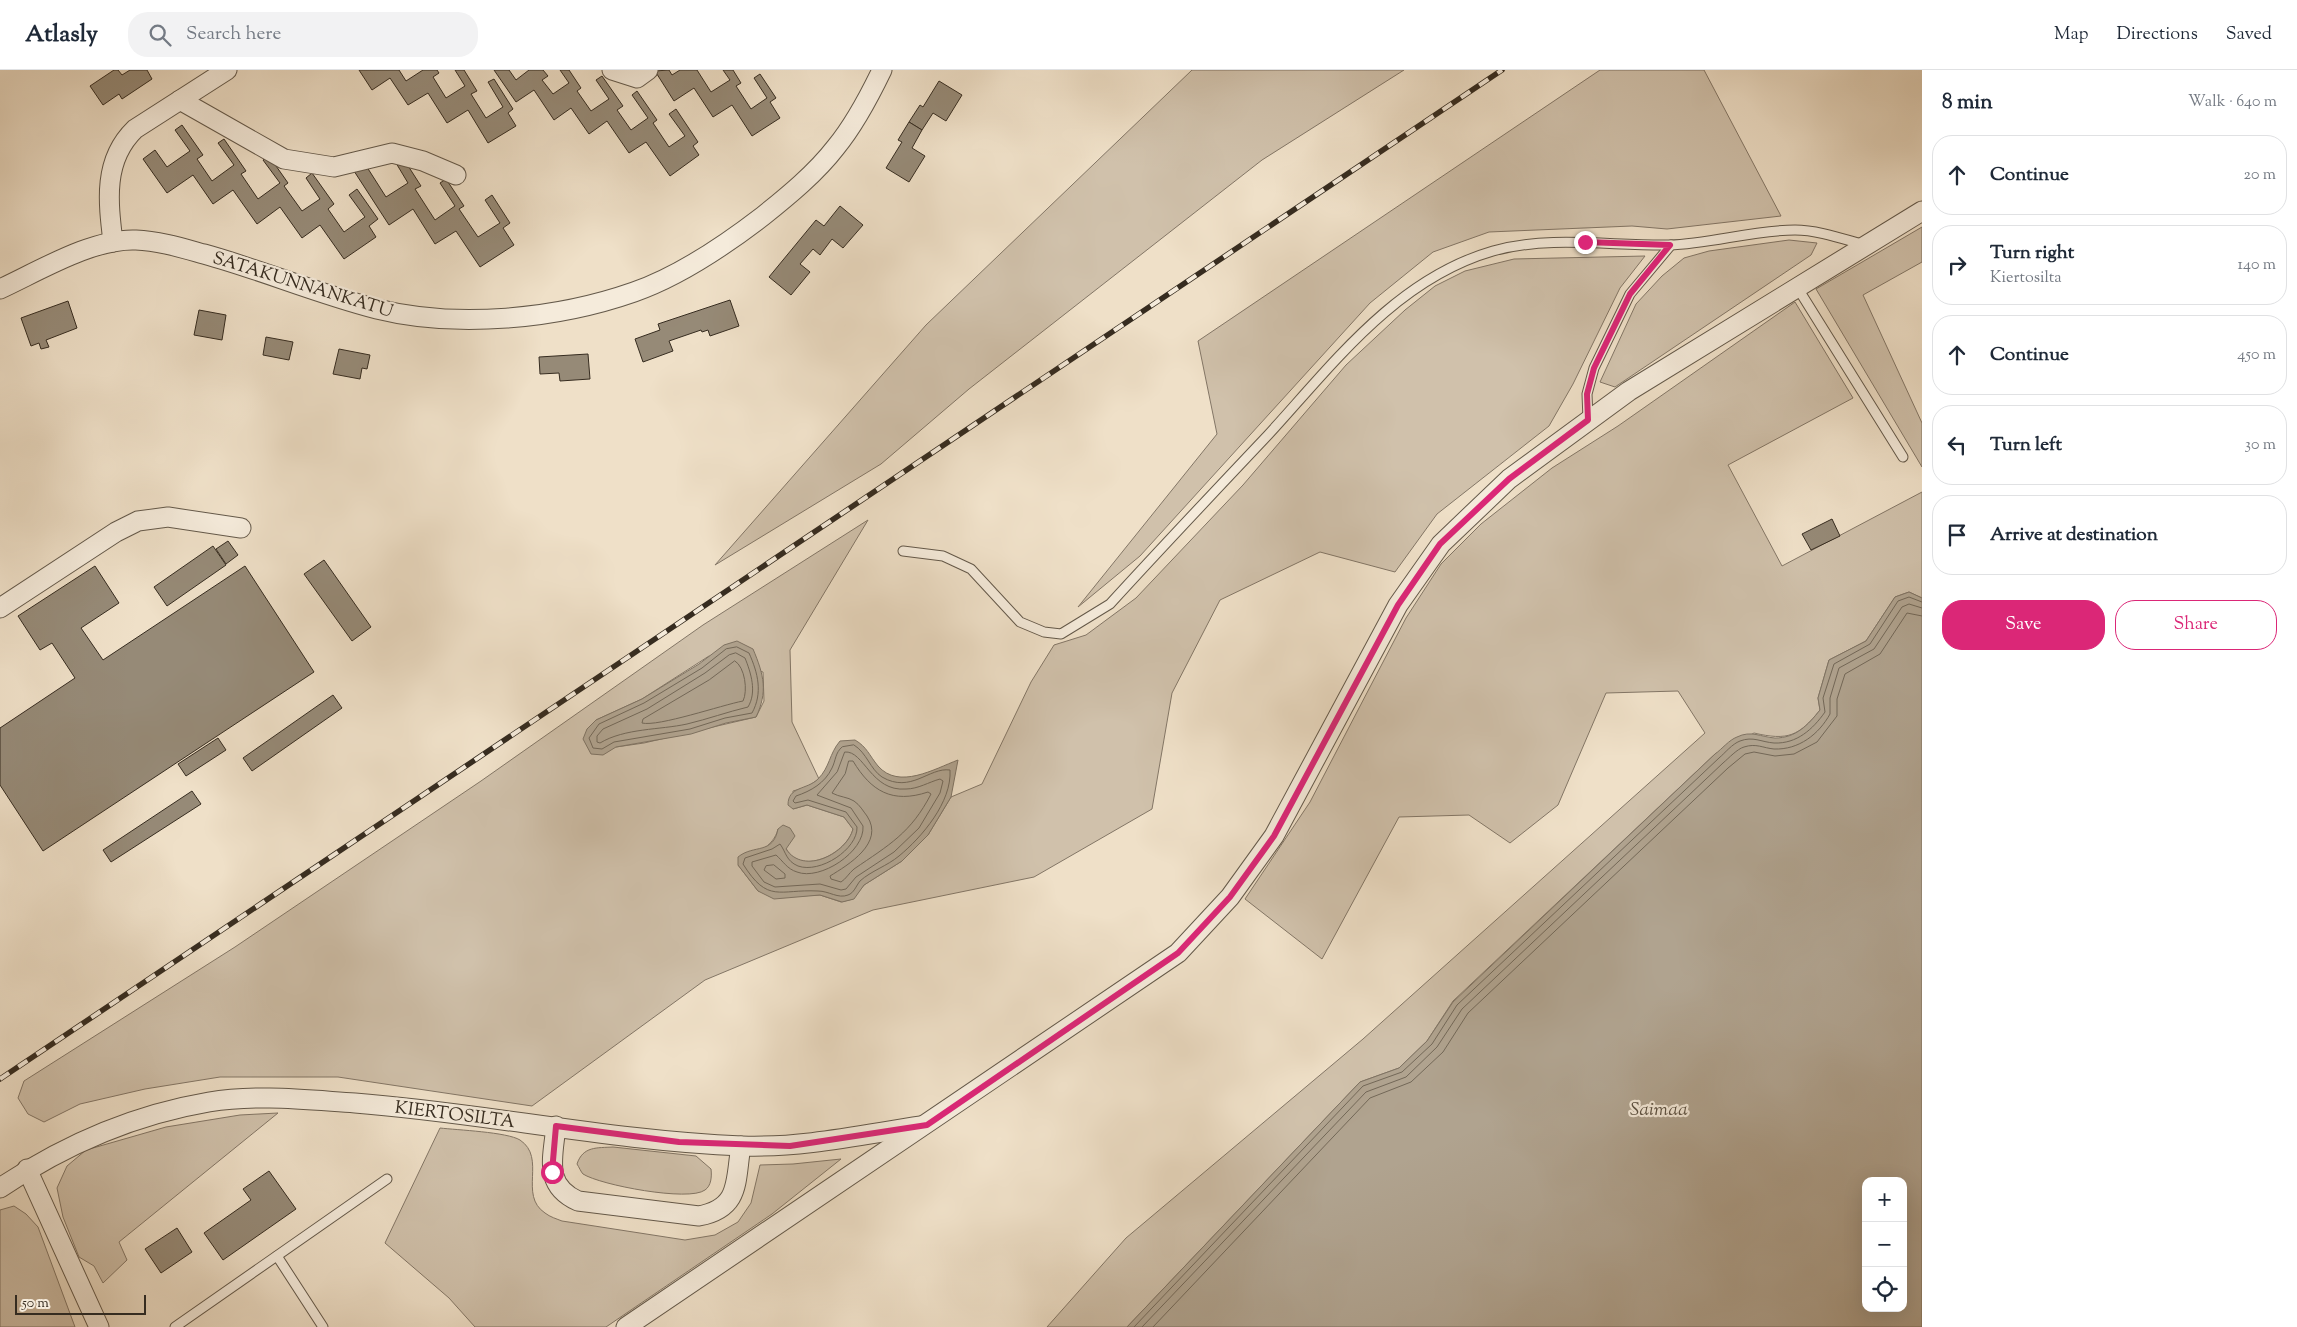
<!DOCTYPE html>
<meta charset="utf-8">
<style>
:root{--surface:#fff;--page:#f2f2f3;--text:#1f2937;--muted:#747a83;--line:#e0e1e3;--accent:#db2777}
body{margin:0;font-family:"Sorts Mill Goudy",serif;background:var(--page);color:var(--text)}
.controls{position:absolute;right:15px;bottom:15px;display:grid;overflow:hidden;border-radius:10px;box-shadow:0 5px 20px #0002}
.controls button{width:45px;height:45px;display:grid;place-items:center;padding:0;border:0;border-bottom:1px solid var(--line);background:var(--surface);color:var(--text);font:25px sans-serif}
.scale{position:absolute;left:15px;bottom:12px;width:131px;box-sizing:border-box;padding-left:5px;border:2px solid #362c20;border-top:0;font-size:14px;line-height:18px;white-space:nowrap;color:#362c20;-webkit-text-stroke:4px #f5ebdb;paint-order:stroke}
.stop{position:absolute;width:15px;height:15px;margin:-11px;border:4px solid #db2777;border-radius:50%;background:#fff}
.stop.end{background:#db2777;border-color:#fff;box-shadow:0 1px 5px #0008}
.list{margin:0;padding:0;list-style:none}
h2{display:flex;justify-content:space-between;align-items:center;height:65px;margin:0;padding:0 20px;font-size:21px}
h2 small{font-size:16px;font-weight:400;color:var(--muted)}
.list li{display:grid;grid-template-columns:32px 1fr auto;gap:15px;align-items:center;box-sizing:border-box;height:80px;margin:0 10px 10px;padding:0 10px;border:1px solid var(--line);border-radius:20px}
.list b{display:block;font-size:19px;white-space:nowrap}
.list p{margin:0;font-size:16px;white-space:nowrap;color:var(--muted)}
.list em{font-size:16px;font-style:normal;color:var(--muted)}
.actions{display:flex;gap:10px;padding:15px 20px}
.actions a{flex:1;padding:11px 0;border:1px solid var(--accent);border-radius:20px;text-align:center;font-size:18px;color:var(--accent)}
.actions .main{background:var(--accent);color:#fff}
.icon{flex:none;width:28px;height:28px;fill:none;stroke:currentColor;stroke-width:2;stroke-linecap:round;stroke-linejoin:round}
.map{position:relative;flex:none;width:1922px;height:1257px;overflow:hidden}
header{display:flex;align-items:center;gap:30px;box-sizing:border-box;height:70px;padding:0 25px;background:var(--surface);border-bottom:1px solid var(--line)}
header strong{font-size:24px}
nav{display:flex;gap:28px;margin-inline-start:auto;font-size:18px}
.search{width:350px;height:45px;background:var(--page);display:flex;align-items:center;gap:12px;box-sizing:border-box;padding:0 18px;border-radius:20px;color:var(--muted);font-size:19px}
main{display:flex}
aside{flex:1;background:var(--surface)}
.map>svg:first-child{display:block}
</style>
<header>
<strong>Atlasly</strong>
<div class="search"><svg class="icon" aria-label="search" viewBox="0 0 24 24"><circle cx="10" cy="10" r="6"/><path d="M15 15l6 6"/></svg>Search here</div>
<nav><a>Map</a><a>Directions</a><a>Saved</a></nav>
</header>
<main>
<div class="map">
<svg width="1922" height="1257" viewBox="0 0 1922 1257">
<rect width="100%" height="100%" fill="#efe0c8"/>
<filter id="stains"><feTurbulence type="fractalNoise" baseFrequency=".004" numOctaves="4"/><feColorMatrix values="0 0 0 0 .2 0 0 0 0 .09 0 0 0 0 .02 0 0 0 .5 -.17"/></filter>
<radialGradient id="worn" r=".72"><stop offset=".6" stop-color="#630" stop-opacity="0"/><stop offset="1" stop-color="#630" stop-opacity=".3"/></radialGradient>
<g fill="#d0c1ab" stroke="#837666" fill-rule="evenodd">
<path d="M1192,0H1404L1262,90L969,319L881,394L715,495L926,255Z"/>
<path d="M1600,0H1704L1781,146L1667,159L1632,156L1489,162L1433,182L1370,233L1140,486L1078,537L1217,364L1198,271Z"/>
<path d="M1922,157V192L1863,225L1922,353V397L1816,219Z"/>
<path d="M1789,170L1817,173L1811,185L1615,317L1600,312L1636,234L1662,206L1684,188L1709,181Z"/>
<path d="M1645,186L1620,218L1573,314L1549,356L1437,444L1395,502L1320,482L1220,530L1172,623L1152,739L1034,807L873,840L705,910L532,1036L338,1007H220L145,1019L80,1034L44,1052L28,1044L18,1028L24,1011L235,877L481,711L703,555L868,450L790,580L792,652L819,709L807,717L793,721V739L807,735L844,747L853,759C848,780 812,801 793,787C785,781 782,768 778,759C774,777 753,785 738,795L758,821L797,826L820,825L841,832L853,829L864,815L902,791L928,765L951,727L982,714L1031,612L1054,575L1086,565L1136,528L1243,415L1346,295L1405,240L1435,216L1465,201L1514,189ZM709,586L763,602L764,631L756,647L644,673L616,677L596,650L642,629Z"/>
<path d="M1795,232L1853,328L1728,395L1782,496L1922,422V528L1909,522L1895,527L1866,571L1829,590L1818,628L1820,640C1799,666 1788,671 1754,663L1715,684L1453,931L1427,971L1399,998L1360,1012L1127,1257H1047L1126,1168L1363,969L1705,663L1678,621L1606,623L1558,735L1510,773L1469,745L1399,747L1322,889L1245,829L1310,732L1406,548L1441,494L1481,454L1552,398L1618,356Z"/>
<path d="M278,1043L119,1172L127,1190L103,1213L94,1196L79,1187L63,1147L57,1118L67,1096L86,1080L166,1057L240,1045Z"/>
<path d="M440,1058C457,1060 507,1062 520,1070C547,1088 518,1125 545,1143C550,1147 557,1149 562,1151L685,1170L715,1165L738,1152L751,1133L760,1095L793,1094L841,1089L772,1144L606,1257H475L449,1228L385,1173Z"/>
<path d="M613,1077L696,1086L711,1099C712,1107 711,1116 705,1120C689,1132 600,1115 583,1104C581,1102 579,1097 577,1094C583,1076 597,1078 613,1077Z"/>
<path d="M14,1136L26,1144L38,1157L75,1257H0V1140Z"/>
</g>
<g fill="#b0a38f" stroke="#7f7363" fill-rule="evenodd">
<path d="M1909,522L1922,528V1257H1127L1360,1012L1399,998L1427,971L1453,932L1715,684C1722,679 1729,670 1737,667C1751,660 1761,667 1775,668C1796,668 1808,655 1820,640L1818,628L1829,590L1866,571L1895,527ZM1866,1111H1903V1238H1866Z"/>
<path d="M737,571L753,579C764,605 768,622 756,647L726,653L691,664L616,677L603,685L591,684L583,669L587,659L596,650L642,629L699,594L724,575Z"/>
<path d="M855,670C867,677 869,685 878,696C899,720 934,699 958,690L951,727L928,765L902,791L864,815L854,829L842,832L820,825L774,829L758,821L738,795V787C754,774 773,785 778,759L783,755L790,758L795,766L786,779C804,806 847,783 853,759L844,747L807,735L793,739L788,735C788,716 807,720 818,709C830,697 829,684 840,671Z"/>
</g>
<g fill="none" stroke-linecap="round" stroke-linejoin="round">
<g stroke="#736858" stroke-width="1">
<path d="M737,577L749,583C758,603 763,623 752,643L725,648L690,659L614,672L602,679L593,678L589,668L599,654L644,633L702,598L726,579Z"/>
<path d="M736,583L745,588C751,603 757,622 748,637C727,642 708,649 687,654C660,660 625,658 600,673L597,672V666L603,659L647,639L705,603L729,585Z"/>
<path d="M735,591C745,597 748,621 743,631C722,635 658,657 642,653L643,649L709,610Z"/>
<path d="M854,675C867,683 870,699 882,707C911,724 929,697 950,700C952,732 922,767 899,786C887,796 871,801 860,811C856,816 854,823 848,825C838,829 829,821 818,821C779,819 768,834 743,794L745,788L772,779L780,774C786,782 786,791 798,796C820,804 858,779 857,757L846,742L808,730L795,733L793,731L796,726C811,721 825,713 832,698C836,690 835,683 842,677Z"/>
<path d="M845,682C864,680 871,722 906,719C918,719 929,712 940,709L943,711L940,723L919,758L894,782L856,807L846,819L841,820L820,814L775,817L764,812L752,796V792L776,785C783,791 787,799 797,802C820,811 865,782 863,756L851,738L817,725L837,702Z"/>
<path d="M849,691H853C871,721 892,734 928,722L931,724C911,763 889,775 854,799C849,803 846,809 841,812L831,809L830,806C848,795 885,773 867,746C863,741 860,735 854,731C848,727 839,727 832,723L845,704Z"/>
<path d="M774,795L785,804V808L776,809L764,800L766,796Z"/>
<path d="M1134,1257L1363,1016L1402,1002L1432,974L1457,935L1719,688C1725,683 1732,674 1740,671C1753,666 1761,672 1774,673C1797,674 1813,659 1825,642L1823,628L1834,594L1870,574L1898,531L1909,527L1922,532"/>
<path d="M1142,1257L1366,1022L1406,1007L1437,977L1462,939L1723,693C1729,688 1737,679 1744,677C1756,673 1763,678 1774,679C1799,680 1819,664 1830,644V628L1839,598L1874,579L1902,537L1909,534L1922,538"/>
<path d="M1153,1257L1370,1028L1411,1012L1443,982L1468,943L1728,698L1745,684L1754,682L1775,686L1794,684L1817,672L1837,646V629L1845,604L1880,584L1907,543L1922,546"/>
</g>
</g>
<g fill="#968a77" stroke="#362c20">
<path d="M114,0H118L122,5L130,0H147L152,9L122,29L119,24L103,35L90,16Z"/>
<path d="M359,0H399L406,11L423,0H437L439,3L433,7L446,28L465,16L455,0H464L477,21L471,24L486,48L503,37L488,12L494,9L513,39L508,43L516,56L488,73L468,40L447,53L428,23L408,35L390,8L372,20Z"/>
<path d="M494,0H509L516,10L529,0H543L548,6L542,10L553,24L569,13L560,0H569L581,18L577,21L591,41L609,29L596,10L602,6L623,36L617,40L631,60L648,48L632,25L637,21L657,50L653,53L669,77L685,66L669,44L676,39L698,72L693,76L699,85L670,106L646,72L629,83L607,51L589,64L571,38L554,50L534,20L516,32Z"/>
<path d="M669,0L672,5L680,0H697L711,22L730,10L723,0H733L741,13L736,16L751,39L767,28L754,8L760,4L776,28L770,32L780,48L752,66L732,35L713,47L694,18L674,31L655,1Z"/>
<path d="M939,11L962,25L946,51L933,43L922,60L909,52L920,35L923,37Z"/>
<path d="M909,52L922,60L912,78L925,86L909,112L886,98L902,72L898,70Z"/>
<path d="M182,55L203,85L197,89L212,111L234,95L218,73L224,69L246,101L241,104L258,129L280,113L263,90L269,86L288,113L284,116L302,141L320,129L306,108L312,103L334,134L328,139L344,162L365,147L349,125L357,119L378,149L369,156L376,167L344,189L320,155L302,168L280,137L257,154L233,120L213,134L193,105L167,123L143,89L155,80L167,97L190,81L175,60Z"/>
<path d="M403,88L421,116L415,119L435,150L455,136L440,113L446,109L464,136L459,139L478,167L500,153L485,130L492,125L510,153L503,158L514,175L480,197L456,161L435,174L413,139L389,155L354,101L365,94L386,127L408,113L396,93Z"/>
<path d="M840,136L863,155L843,178L832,169L820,185L813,179L800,194L810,202L791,225L769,207L816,150L824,156Z"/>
<path d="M730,230L739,256L710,266L708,260L702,262L701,260L669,271L673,281L643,292L635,269L660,260L658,254Z"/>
<path d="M68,231L77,258L46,270L49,277L41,279L39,273L31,276L21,248Z"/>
<path d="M199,240L226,245L222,270L194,265Z"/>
<path d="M266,267L293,272L289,290L263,285Z"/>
<path d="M339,279L370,285L367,299L362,298L360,309L333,304Z"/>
<path d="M588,284L590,309L560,311L559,303L540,304L539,287Z"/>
<path d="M1832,449L1840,466L1811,480L1802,464Z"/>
<path d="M228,471L238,485L226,494L216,479Z"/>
<path d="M213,476L226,495L167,536L154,517Z"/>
<path d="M324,490L371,557L352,571L304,504Z"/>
<path d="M95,496L119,533L81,558L103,590L245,496L314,602L43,781L0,715V658L75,608L52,573L40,580L18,546Z"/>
<path d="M333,625L342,638L252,701L243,688Z"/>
<path d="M218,668L226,680L186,706L178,694Z"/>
<path d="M192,721L201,734L111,792L103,780Z"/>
<path d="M269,1101L296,1139L223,1190L204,1163L251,1130L243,1119Z"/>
<path d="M177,1158L192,1182L161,1203L145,1179Z"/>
</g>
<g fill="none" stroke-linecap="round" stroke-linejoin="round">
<defs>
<g id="service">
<path d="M1797,217L1903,387"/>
<path d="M1588,350L1587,324L1594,298L1630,224L1671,175"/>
<path d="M903,481L943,486L971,499L1020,552L1044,562L1061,564L1110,534C1162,477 1215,421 1268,365C1333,294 1396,209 1493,181C1551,165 1610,176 1669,175C1711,174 1752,160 1795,160C1818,160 1843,169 1865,175"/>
<path d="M277,1186L323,1257"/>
<path d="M175,1257L387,1109"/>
</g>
<g id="minor">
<path d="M612,0L637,8L648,0"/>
<path d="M180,30L284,89L334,97L392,83L423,91L456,105"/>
<path d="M113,172C108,131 103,90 135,59L227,0"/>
<path d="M0,219C39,201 93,168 136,170C159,171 182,178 204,184C262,200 318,224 377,239C457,259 557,249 634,222C680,206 724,176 763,146C788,126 816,103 836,77C855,54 869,27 882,0"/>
<path d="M0,538L116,462L138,451L168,447L241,458"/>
<path d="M556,1056C553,1088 543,1115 578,1131L699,1146C741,1138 735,1111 741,1076"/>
<path d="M27,1099L99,1257"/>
<path d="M0,1118C64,1075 132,1045 209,1032C256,1024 308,1030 355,1033C485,1043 612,1071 742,1076C802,1078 861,1065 921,1056"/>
<path d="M626,1257L1178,883L1230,827L1274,766L1398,535L1441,474L1509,409L1629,321L1922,141"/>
</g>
</defs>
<use href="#service" stroke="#64594a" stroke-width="11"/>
<use href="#minor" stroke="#64594a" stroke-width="21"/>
<use href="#service" stroke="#f5ebdb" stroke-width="9"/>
<use href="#minor" stroke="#f5ebdb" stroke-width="19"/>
<defs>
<path id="rail" d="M0,1009L1502,0"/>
</defs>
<use href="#rail" stroke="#362c20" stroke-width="5.5"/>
<use href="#rail" stroke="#f5ebdb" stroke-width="4" stroke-dasharray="11" stroke-linecap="butt"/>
</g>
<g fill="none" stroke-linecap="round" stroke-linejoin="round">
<path stroke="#db2777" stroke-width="6" d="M552,1102L556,1056L679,1072L790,1076L927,1055L1178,883L1230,827L1274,766L1398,535L1440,474L1509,409L1588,350L1587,324L1594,298L1630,224L1670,175L1585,172"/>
</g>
<g text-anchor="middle" stroke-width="4.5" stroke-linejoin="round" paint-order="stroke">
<g font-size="18" fill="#362c20" stroke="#f5ebdb">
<text transform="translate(303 214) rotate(17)" y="6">SATAKUNNANKATU</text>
<text transform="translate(455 1044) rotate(7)" y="6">KIERTOSILTA</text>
</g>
<g font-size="19" font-style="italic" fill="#5b5041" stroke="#f5ebdb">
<text x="1659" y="1045">Saimaa</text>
</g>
</g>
<rect width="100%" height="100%" filter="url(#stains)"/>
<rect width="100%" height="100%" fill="url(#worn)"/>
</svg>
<div class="controls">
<button>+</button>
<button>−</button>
<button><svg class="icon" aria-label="locate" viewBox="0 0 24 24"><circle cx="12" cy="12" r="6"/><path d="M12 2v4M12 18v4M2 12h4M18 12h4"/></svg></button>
</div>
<div class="scale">50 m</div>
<div class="stop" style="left:552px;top:1102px"></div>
<div class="stop end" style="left:1585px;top:172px"></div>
</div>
<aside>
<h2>8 min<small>Walk · 640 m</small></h2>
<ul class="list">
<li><svg class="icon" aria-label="ahead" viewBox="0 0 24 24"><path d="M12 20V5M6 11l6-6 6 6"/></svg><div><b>Continue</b></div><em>20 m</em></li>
<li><svg class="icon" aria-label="right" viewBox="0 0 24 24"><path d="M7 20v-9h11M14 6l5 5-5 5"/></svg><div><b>Turn right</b><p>Kiertosilta</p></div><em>140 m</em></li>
<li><svg class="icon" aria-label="ahead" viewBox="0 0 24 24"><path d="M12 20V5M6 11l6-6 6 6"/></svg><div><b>Continue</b></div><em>450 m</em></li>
<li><svg class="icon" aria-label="left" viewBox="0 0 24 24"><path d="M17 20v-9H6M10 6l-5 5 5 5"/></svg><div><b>Turn left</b></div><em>30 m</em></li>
<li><svg class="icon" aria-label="arrive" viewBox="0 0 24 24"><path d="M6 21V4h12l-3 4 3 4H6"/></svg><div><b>Arrive at destination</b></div></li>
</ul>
<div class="actions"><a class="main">Save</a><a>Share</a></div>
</aside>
</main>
